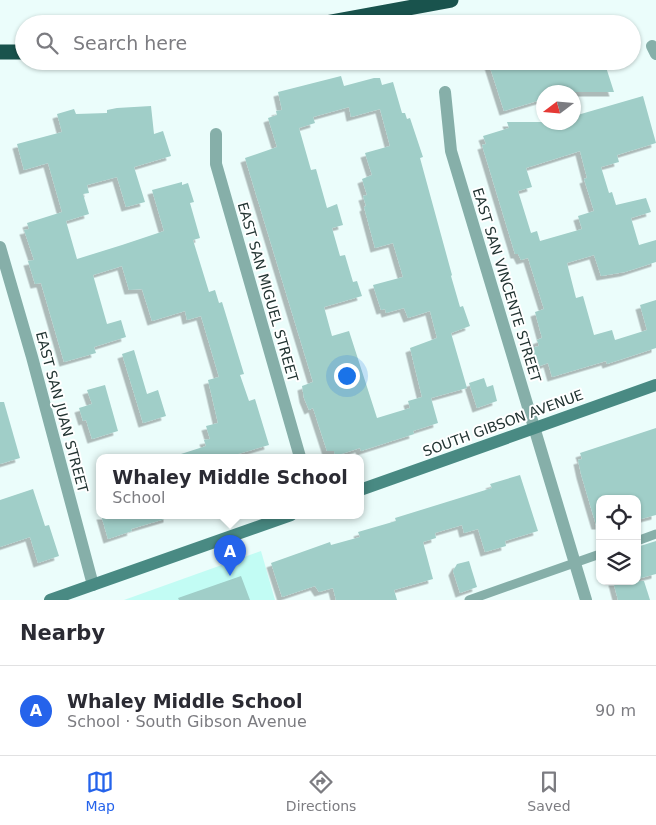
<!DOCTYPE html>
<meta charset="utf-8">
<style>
:root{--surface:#fff;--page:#f7f7f7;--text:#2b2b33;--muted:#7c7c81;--line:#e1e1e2;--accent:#2563eb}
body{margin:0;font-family:"DejaVu Sans",sans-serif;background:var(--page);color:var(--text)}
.controls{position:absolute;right:15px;bottom:15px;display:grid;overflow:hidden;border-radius:10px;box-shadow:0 1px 4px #0004}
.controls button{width:45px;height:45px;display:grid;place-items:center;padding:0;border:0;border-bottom:1px solid var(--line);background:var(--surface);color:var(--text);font:25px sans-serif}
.compass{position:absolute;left:536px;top:85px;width:45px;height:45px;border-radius:50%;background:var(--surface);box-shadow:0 1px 4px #0004;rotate:254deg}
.you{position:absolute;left:346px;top:375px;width:18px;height:18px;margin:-12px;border:4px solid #fff;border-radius:50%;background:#1a73e8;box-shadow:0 0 0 8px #1a73e833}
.badge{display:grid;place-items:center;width:32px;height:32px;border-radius:50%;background:var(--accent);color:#fff;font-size:16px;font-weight:700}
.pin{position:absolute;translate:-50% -41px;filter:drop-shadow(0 1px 2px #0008)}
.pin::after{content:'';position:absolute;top:26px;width:18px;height:15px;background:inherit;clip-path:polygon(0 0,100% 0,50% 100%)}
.popup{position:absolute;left:96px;top:454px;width:268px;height:65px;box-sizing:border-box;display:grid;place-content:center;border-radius:10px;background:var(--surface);filter:drop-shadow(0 1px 4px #0005);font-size:16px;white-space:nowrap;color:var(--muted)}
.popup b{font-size:19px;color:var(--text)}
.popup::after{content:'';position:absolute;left:50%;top:100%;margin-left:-10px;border:10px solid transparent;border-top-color:var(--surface)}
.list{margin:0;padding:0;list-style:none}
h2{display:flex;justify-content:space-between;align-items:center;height:65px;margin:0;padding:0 20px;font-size:21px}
h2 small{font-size:16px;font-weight:400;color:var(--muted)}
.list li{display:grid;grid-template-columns:32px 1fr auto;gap:15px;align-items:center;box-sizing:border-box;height:90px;padding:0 20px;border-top:1px solid var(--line)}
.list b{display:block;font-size:19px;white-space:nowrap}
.list p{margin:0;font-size:16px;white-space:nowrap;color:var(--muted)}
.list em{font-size:16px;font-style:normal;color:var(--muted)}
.icon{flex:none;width:28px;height:28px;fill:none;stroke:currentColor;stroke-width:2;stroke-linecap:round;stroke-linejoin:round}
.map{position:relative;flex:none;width:656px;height:600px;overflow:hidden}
.search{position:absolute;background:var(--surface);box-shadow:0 1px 4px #0004;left:15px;right:15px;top:15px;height:55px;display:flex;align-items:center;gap:12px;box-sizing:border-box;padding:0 18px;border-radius:28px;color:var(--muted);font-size:19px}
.sheet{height:155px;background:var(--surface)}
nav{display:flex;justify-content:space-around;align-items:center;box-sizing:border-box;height:70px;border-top:1px solid var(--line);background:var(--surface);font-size:14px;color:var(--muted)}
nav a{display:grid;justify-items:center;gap:2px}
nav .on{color:var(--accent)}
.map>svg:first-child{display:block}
</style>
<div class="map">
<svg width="656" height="600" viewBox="0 0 656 600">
<defs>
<filter id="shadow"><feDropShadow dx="-4.5" dy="4.5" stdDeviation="0" flood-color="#0004"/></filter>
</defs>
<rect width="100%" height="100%" fill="#ebfdfb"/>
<path fill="#c2fcf4" d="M261,551L275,600H124Z"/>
<g fill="#a0cec8" fill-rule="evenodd" filter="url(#shadow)">
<path d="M488,61H604L614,92H544V99L504,111Z"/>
<path d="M341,76L344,86L374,78H380L382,85L393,82L402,113H405L407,119L410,118L423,157L420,158L452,275L451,276L460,307L463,306L470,326L451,333L467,388L431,398L438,423L413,431L414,434L361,451L360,448L335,456L334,451H327L313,408L309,410L304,398L302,386L313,382L245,158L277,147L268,118L277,115L276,111L282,110L278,92ZM349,107L351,117L380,109L390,146L365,153L372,175L362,179L367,195L363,196L366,206L364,207L375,248L393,243L403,277L373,285L381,310L385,309L386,313L404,308L408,318L430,311L437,338L410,348L422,397L408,401L410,408L377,418L349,331L332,336L324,307L362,296L357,281L353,282L345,255L340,256L332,228L343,225L337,204L327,208L316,169L311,170L299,128L315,123L313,117Z"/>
<path d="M643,96L656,143L617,155L619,162L601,167L609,193L612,192L616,205L646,198L651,212L631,218L639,245L656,240V262L625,272L601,276L594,255L567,263L576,298L583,296L594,335L612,330L615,340L647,330L640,305L656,300V348L607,364L606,361L552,377L548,363L537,367L531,348L539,346L537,340L542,338L535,312L544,309L528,258L521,260L518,254H515L482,145L486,144L483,136L509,128L507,122H574V116ZM580,151L587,178L584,179L594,211L578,216L582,229L540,241L537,231L531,233L518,191L532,187L526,168Z"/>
<path d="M151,106L154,134L163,131L171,156L134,167L145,202L126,207L117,177L87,185L89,193L83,194L89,214L66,221L77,259L122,245L164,231L152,190L182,182V185L188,183L194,202L190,203L200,238L193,240L209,292L215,290L219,303L222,302L244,374L240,375L249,401L255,399L269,445L238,454L239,457H181V454L206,446L204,440L210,439L206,426L218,423L208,380L219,377L201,316L187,320L185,311L152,321L142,289L129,290L122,266L93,275L107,324L121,320L126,337L94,347L96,353L64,362L41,283L35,284L28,261L34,260L24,230L29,229L27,223L62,212L48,163L24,170L17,144L62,132L57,114L74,109L76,114L107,113V110L117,108Z"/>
<path d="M134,350L147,394L158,390L166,416L143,423L122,354Z"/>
<path d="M484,378L487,387L493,385L497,401L477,408L469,383Z"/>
<path d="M105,385L118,431L92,439L86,420L83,421L79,408L92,404L87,390Z"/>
<path d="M0,402H4L20,458L0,464Z"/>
<path d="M656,428V515L637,520V499H600V525H596L581,474L578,460L582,459L580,453Z"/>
<path d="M520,475L538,531L505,541L506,546L485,552L478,529L464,533L462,525L435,533L436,538L423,542L433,579L394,590L397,600H336L333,588L319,592L315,586L282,597L271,563L330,542L331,545L360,537L358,532L396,521L395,518L492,488L490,484Z"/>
<path d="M33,489L45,526L49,525L59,556L38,563L30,537L0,547V500Z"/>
<path d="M101,515H168V518L131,529L132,531L108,539Z"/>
<path d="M656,541V574L637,579V547Z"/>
<path d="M469,561L477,587L460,593L453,571L457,564Z"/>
<path d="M241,576L250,600H179L178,598Z"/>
<path d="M613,581H644L650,600H618Z"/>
</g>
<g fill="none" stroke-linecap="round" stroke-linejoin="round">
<g stroke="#86afa9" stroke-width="9">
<path d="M637,541L656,534"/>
<path d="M469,600L600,554"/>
</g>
<g stroke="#86afa9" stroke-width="12">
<path d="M652,46L656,54"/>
<path d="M445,92L451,151L586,600"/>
<path d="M216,134V164L300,457"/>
<path d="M0,247L32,357L93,585"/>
</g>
<g stroke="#498a83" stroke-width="12">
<path d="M360,490L656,385"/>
<path d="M50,600L291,515"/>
</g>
<g stroke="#19534d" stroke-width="15">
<path d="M321,24L451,0"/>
<path d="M0,52H24"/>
</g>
</g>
<g text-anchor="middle" stroke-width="4" stroke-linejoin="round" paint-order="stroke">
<g font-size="14" fill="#223432" stroke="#fff">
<text transform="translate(507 285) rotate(73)" y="5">EAST SAN VINCENTE STREET</text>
<text transform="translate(268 292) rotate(74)" y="5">EAST SAN MIGUEL STREET</text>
<text transform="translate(62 412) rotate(75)" y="5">EAST SAN JUAN STREET</text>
<text transform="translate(503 423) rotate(-20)" y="5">SOUTH GIBSON AVENUE</text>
</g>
</g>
</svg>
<div class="controls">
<button><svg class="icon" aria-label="locate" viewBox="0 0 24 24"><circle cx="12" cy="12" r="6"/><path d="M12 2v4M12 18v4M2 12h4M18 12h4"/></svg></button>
<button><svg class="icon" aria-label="layers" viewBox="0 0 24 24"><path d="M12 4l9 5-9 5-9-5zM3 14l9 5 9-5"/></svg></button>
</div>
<svg class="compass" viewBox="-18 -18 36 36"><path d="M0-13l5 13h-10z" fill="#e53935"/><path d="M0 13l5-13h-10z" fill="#7c7c81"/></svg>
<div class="you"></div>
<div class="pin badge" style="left:230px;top:576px">A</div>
<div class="popup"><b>Whaley Middle School</b>School</div>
<div class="search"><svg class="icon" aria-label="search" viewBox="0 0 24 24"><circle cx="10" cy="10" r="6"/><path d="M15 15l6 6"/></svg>Search here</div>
</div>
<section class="sheet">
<h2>Nearby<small></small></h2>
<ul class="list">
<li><span class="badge">A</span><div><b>Whaley Middle School</b><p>School · South Gibson Avenue</p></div><em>90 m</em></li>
</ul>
</section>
<nav>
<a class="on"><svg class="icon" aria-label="map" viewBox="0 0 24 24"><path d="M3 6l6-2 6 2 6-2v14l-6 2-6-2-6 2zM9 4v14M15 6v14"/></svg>Map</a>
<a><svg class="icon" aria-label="directions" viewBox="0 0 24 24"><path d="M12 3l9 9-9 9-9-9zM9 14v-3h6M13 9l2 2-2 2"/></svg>Directions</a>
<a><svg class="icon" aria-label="saved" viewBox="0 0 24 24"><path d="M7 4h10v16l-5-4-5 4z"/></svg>Saved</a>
</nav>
